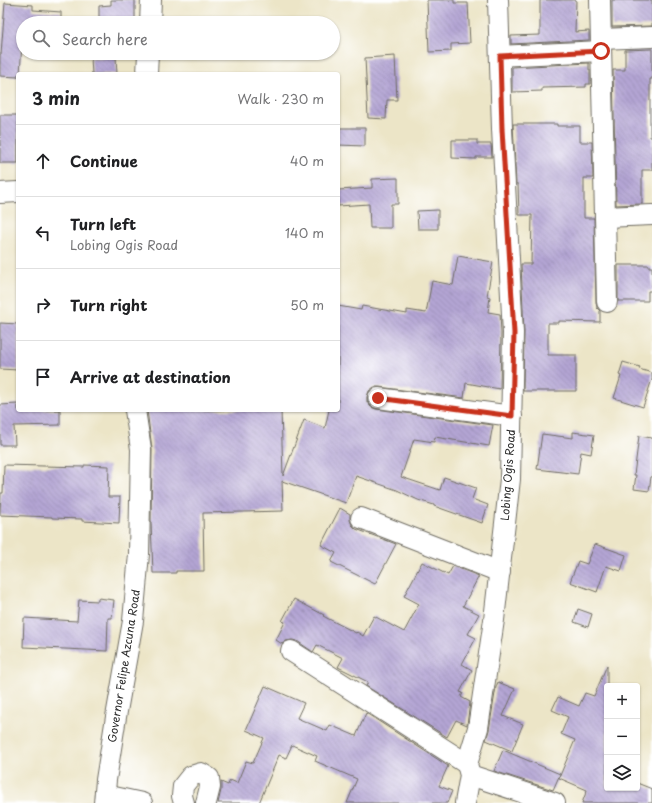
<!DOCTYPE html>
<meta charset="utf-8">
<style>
:root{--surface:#fff;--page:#f6f6f6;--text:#202124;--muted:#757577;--line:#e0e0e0}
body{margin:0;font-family:"Playpen Sans",sans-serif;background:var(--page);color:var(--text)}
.controls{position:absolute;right:12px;bottom:12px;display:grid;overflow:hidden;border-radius:4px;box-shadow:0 1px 3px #0004}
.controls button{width:36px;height:36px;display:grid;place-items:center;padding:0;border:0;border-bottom:1px solid var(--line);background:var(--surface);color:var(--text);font:20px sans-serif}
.stop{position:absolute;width:12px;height:12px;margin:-9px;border:3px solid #c8321e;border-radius:50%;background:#fff}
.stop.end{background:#c8321e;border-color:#fff;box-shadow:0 1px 4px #0008}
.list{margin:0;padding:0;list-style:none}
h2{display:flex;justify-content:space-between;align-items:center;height:52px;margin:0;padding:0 16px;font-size:17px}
h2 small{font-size:13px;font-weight:400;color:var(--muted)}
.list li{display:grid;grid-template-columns:26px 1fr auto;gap:12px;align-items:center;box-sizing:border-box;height:72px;padding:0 16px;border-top:1px solid var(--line)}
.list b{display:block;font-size:15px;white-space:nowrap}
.list p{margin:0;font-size:13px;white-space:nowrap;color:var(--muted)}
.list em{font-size:13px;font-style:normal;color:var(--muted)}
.icon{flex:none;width:22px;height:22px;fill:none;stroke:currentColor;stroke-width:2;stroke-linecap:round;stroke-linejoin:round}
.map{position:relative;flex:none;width:652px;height:803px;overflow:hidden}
.search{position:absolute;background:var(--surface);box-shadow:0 1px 3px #0004;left:16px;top:16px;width:324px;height:44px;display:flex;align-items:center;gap:10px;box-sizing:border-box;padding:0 14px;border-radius:22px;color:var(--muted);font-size:15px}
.panel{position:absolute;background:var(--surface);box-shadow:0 1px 3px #0004;left:16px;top:72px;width:324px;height:340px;border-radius:4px}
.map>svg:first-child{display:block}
</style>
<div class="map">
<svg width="652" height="803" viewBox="0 0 652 803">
<defs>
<pattern id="building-back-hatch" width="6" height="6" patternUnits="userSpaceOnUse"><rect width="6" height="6" fill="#b4a5d4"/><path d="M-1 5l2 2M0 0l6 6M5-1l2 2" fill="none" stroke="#9387ac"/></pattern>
</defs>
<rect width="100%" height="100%" fill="#fff"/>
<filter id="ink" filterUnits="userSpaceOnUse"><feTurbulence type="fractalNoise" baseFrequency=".025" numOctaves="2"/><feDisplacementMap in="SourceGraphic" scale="8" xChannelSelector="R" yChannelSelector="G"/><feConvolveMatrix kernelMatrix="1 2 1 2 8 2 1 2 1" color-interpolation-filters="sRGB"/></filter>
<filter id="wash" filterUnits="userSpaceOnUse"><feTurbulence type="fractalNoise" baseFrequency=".012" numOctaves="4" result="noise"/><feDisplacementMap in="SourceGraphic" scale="16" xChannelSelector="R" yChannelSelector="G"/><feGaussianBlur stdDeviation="0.9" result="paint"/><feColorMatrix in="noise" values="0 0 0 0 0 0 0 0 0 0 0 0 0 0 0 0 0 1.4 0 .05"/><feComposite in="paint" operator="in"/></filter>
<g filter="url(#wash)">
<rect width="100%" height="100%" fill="#ece5c7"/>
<g id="blocks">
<g fill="url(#building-back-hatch)">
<path d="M111,0H135V23H99V6L111,5Z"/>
<path d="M427,0H454V3H468L470,43L451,44V51L429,52Z"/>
<path d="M540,0H576L575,32L589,31V40L511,44V36L540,35Z"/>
<path d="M612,0H652V26L612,27Z"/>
<path d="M5,3L33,5V10L61,12V23H23V43H22L20,74H18V77L0,76V54H1Z"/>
<path d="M652,49V79H650V137H652V170H642V204L616,205L613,70H625V50Z"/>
<path d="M395,56L397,100H387L386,119L368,118L365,58Z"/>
<path d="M116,57L117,74H92L91,58Z"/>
<path d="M589,63V70H590V84H586V87L542,88V91L512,92V67Z"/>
<rect x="0" y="115" width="18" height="48"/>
<path d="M513,124H557V126H580V142H592L593,178H584V218H594L596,302L597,308L600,311V322L559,321V323H548V355H576V391H523L524,332L521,264H531L532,215H519L518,184H516Z"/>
<path d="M338,128H365V146L338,145Z"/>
<path d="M452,140H477V144H491L492,157H476V159L452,158Z"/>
<path d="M398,178V204H391V228H370L369,204L338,206V190L372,188V179Z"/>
<path d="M438,210V229H418L417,211Z"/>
<path d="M458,256L493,262L487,296L490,297L488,312L500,314L501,333L500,389L466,383L464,398L379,387H374L369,391L367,397V402L371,407L376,409L493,425L489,446L435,437L434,442L414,439L401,477L440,490L444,477L476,488L472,499L488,505L482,523L434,506V505L418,500L397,490L356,476L346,503L282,481L283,511L203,513L204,571H176V573H153L151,522L152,449L147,410H281L283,476L304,420L325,428L329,410H338V306L361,310L362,306L407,314V310L426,313L432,281L453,285Z"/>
<path d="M618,265H649V267H652V291H648V301H618Z"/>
<path d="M0,323L18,324V370L0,369Z"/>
<path d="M623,362L640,367L639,369L652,373V379L643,407L614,398L621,376L619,375Z"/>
<path d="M18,404V410H60V425L14,426L15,445H0V405Z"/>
<path d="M573,432L594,435L591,454L581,452L578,474L537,469L542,434L573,438Z"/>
<path d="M639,436L652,438V477H651L649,491L634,489L636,475H634Z"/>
<path d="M4,465L84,467V465L109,466L108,497H120L119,523L82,521V519L52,518V517L0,515L1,493H3Z"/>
<path d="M340,508L350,514V520L352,525L356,529L396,544L375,584L331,562L336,553L321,545Z"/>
<path d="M595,544L626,555L621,571L606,566L597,592L570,582L578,561L587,564Z"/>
<path d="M422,562L448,575L453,566L479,576L463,606L479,614L468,634L476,638L462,664L472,670L460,692L463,693L461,697L470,702L467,725L456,720L447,737L366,686L368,682L338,667L343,658L317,645L313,652L297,641L292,640L286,641L282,644L276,640L285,622L282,621L294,599L324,615L323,616L356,633L357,632L363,636L374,616L404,632L419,604L404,596Z"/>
<path d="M98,598L114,600L112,618H108L107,651L23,647L24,618L77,621L79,600L98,601Z"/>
<path d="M578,609L592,614L588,627L574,622Z"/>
<path d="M607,665V788H637V783L652,789V803H582L587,790L559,778L575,740L561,734L568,717L552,710L558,697L579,706L585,693L594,696Z"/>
<path d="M498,682L515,689L503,716L523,724L512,751L486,740L489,730L496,687Z"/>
<path d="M265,686L304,703L297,718L327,731L330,725L356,736L366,713L448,766L439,786L452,791L447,803H347L357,779L315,761L317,756L292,745L286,758L279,755L259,803H218L221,790V782L228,785L230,780L237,783L246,761L253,763L264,738L246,730Z"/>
<path d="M503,750L560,774L553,790L494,771Z"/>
</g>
</g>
</g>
<g filter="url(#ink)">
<use href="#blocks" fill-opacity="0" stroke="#6f6c62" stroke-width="1"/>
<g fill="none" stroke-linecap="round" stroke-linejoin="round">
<defs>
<g id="minor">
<path d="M600,0L607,302"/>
<path d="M150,23L151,0"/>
<path d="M601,39L652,37"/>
<path d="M500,56L601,51"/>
<path d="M147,74L148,53"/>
<path d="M0,193L18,192"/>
<path d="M605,217L652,215"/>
<path d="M378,398L512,416"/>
<path d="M361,518L500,572"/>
<path d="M291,651L467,764"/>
<path d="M470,775L555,803"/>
<path d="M105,795L142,803"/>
<path d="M104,803L106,780L116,717L133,621L139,554L141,449L135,410"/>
<path d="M184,803L182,796L183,786L191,776L201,773L209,778L210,787L206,803"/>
<path d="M465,803L470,775L467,764L478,728L494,620L510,479L513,333L502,129L498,0"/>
</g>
</defs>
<use href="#minor" stroke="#6f6c62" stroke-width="22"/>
<use href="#minor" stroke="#fff" stroke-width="20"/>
</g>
</g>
<g fill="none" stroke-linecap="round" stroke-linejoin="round" filter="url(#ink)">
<path stroke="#c8321e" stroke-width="5" d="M378,398L512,416L514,333L502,129L500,56L601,51"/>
</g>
<g text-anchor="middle" stroke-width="3" stroke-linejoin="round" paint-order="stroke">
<g font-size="11" fill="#2b2b2b" stroke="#fff">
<text transform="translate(508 475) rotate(-86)" y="4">Lobing Ogis Road</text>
<text transform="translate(124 666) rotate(-81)" y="4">Governor Felipe Azcuna Road</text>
</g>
</g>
</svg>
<div class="controls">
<button>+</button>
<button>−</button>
<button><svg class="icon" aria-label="layers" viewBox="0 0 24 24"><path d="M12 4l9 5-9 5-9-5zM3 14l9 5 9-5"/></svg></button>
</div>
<div class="stop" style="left:601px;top:51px"></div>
<div class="stop end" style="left:378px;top:398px"></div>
<div class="search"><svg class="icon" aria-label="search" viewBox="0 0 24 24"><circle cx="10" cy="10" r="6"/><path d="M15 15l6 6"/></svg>Search here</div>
<section class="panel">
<h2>3 min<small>Walk · 230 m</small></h2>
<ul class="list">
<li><svg class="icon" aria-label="ahead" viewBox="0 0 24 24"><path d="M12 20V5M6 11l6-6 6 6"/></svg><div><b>Continue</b></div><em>40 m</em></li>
<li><svg class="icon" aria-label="left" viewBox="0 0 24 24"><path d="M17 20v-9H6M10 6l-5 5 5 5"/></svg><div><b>Turn left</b><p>Lobing Ogis Road</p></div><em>140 m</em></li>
<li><svg class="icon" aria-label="right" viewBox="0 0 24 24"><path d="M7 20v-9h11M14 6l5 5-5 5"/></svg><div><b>Turn right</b></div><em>50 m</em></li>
<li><svg class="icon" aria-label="arrive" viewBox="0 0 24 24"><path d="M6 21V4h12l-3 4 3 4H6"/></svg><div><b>Arrive at destination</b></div></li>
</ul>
</section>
</div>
